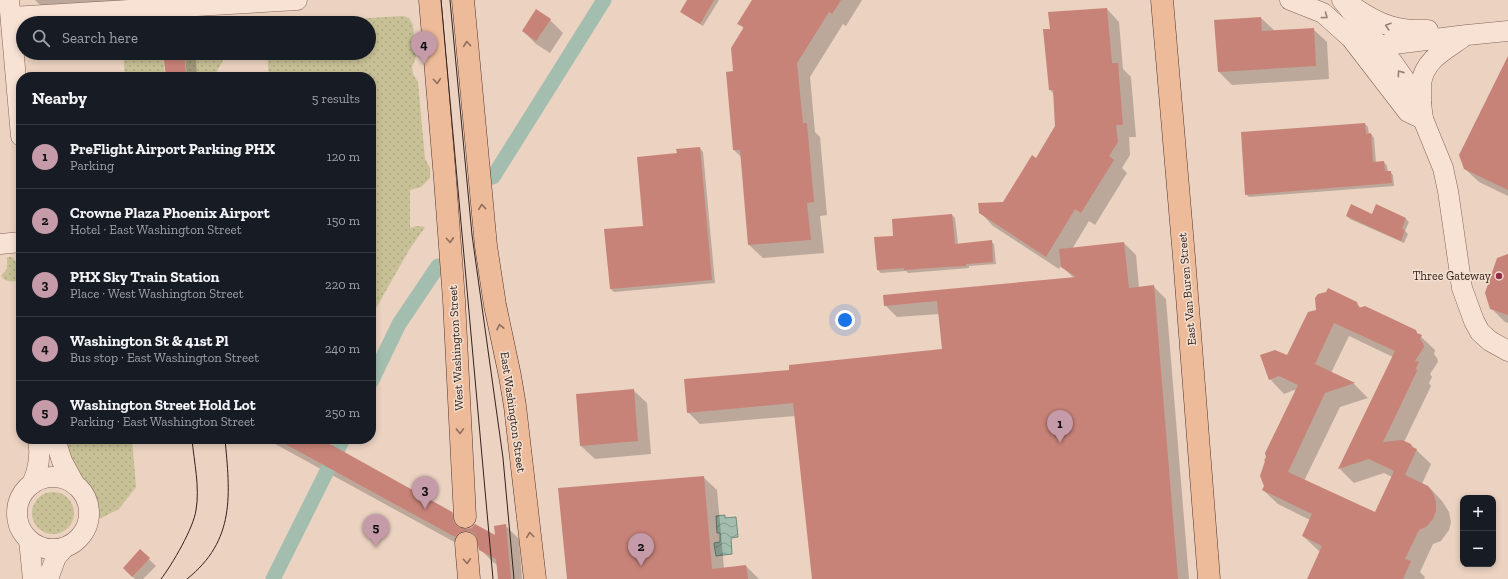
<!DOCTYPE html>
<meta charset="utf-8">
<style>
:root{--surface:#171b24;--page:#242831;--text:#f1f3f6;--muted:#9ea1a6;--line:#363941;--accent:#c59aa9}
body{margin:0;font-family:"Zilla Slab",serif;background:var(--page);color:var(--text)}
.controls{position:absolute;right:12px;bottom:12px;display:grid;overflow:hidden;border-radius:8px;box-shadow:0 2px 6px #0003}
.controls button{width:36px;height:36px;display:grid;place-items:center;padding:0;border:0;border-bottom:1px solid var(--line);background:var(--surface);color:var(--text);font:20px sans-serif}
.you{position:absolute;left:845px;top:320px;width:14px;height:14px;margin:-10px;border:3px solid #fff;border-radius:50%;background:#1a73e8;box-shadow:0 0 0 6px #1a73e833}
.badge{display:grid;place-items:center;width:26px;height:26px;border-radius:50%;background:var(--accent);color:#111;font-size:13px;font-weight:700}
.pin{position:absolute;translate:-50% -33px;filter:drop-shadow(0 1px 2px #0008)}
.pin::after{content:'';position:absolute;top:21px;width:14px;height:12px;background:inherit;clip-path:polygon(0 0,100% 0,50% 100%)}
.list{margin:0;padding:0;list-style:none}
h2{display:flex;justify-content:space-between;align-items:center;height:52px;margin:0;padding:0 16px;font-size:17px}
h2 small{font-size:13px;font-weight:400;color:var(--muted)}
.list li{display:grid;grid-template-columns:26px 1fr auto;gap:12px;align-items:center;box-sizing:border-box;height:64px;padding:0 16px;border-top:1px solid var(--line)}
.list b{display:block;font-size:15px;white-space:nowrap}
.list p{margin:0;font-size:13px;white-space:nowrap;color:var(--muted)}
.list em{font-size:13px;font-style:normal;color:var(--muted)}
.icon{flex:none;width:22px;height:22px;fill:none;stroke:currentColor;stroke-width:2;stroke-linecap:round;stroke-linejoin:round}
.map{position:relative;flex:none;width:1508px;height:579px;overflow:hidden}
.search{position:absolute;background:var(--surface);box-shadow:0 2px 6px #0003;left:16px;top:16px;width:360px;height:44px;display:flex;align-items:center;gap:10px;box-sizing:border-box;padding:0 14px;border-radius:22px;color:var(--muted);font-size:15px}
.panel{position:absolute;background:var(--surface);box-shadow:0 2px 6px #0003;left:16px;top:72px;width:360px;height:372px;border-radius:16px}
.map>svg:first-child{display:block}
</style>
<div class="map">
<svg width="1508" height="579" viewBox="0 0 1508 579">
<defs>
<pattern id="grass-dots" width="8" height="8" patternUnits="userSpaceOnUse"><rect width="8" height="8" fill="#c8c096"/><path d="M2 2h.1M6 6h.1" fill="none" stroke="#aca581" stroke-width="1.8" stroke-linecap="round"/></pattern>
<pattern id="water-waves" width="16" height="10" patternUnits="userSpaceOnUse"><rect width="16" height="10" fill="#a3beae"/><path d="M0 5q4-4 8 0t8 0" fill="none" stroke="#869a8d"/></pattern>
</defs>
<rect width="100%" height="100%" fill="#ebd2c1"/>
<g fill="url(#grass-dots)">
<path d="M403,16L409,18L413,25L416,57L412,67L413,74L418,82L425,159L430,168V178L421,187L410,190V228L417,226L425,227L409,250L371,317V77H269L267,53H369V23H284Z"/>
<path d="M217,19L227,23H148V22Z"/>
<path d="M123,53H163L165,77H125Z"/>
<path d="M185,53H227L214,77H187Z"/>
<path d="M7,257H12L16,262L17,279L16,281C9,282 5,281 1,276L7,269Z"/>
<path d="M59,439H132L136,487L119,509L93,522V500Z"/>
<circle cx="53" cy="513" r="21"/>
</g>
<path fill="url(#water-waves)" stroke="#6b8b7a" d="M725,515V518L736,517L738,537L731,538L732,554L716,556L714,543L720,542V533H717L716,516Z"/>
<g fill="#0003" fill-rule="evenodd">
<path d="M35,0H123V4L44,9Z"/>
<path d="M688,0H719L703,26L681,12Z"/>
<path d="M753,0H862L846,26L843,24L810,77L815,132L820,137L827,215L820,216L824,253L763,258L749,245L742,158L734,150V72L744,29L739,23Z"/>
<path d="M1107,9L1119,22L1123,69L1131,77L1136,137H1129L1130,155L1122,168L1127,173L1095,225L1089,221L1072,249L1124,243L1136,255L1139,288L1154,287L1166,299L1189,579H813L795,416L700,424L688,412L790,371L943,350L939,314L897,317L885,305L1074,278L1061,266L1059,269L993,226L980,212L1004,203L1036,159L1056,127L1054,94L1050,90L1051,30Z"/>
<path d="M1261,18L1275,31L1313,29L1327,42L1329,79L1232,85L1219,72Z"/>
<path d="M550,20L563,33L550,53L536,44L523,31Z"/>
<path d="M164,53H189L196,60L197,77H167Z"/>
<path d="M1508,59V196L1479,182L1465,169Z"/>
<path d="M1365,124L1368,127L1369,135L1371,134L1374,138L1376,163L1384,162L1387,166L1388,172H1390L1393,175L1394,186L1249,197L1246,194Z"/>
<path d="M700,148L703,152L715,283L614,292L611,289L644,227L678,154Z"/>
<path d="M952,215L955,218L958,244L991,241L994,244L996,264L969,266V268L908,273L906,271L881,273L878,270L875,238L894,236Z"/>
<path d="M1372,215L1406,219L1409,222L1405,231L1408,234L1404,243L1350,219L1347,216Z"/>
<path d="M1508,255V323L1505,322L1491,308Z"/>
<path d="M1356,303L1361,308L1415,331L1435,350L1434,354L1437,358L1438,362L1430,374L1432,377L1429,383L1431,386L1404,442L1411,445L1431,464L1422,484L1428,486L1442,501L1449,512L1451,522L1449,530L1441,541L1433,544L1420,572L1425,577L1424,579H1310L1320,552L1303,536L1310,520L1278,504L1263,490L1296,391L1294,390L1284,394L1270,379L1288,357ZM1349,336L1393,357L1340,469L1354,483L1384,473L1392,477L1375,514L1304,481L1340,407L1368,398L1354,384L1331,373Z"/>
<path d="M633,390L647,403L651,454L595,459L581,446Z"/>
<path d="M192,439H243V440L197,444Z"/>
<path d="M266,439H319L452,512L465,526L466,530L496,537L506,526L519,539L522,579H499L498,565L494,563L480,549L479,543L473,546L469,550Z"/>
<path d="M703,477L717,490L724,568L746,566L759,579H568Z"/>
<path d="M140,551L156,566L143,579H135L124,568Z"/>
</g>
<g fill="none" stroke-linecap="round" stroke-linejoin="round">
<g stroke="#a3beae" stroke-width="15">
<path d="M493,177L604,0"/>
<path d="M371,382L399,324L438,266"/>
<path d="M273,579L343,439"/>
</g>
</g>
<g fill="#c88378" fill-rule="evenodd">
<path d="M687,0H714L700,24L680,12Z"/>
<path d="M752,0H841L832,14L829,12L797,63L803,123H807L814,202L807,203L811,240L748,245L740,150H733L726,72L733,71L731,48L744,27L737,24Z"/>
<path d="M1107,8L1112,63H1118L1123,125H1116L1118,142L1109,156L1114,160L1081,213L1075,209L1046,257L979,213L978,203L1003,202L1032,155L1036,158L1055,126L1053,90H1049L1043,29H1050L1048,12Z"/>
<path d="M536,9L551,19L536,41L522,31Z"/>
<path d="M1261,17L1262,31L1314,28L1316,66L1218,72L1214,20Z"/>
<path d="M163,53H184L186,77H166Z"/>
<path d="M1508,56V190L1464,169L1459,155Z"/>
<path d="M1365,123L1366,134L1371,133L1373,162L1384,161L1385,171H1391L1392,183L1245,195L1241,132Z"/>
<path d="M700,147L712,280L610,289L604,229L643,226L637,157L677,153L676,149Z"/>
<path d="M1351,204L1372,214L1376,204L1406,218L1402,229L1405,230L1401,241L1346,216Z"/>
<path d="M952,214L955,244L992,240L993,262L966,264V266L944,267L904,270V268L877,270L874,237L893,236L892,219Z"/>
<path d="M1124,242L1129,288L1154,285L1178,579H812L793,403L687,413L684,379L789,370V365L942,349L937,301L884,306L883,295L1076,277L1061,267L1059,249Z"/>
<path d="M1508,254V315L1490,309L1485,293L1497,258Z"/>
<path d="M1328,288L1357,302L1359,308L1365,306L1416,330L1417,333L1422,335L1420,339L1423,343L1424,347L1415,361L1419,362L1416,368L1417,371L1383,442L1402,440L1411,444L1412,447L1417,449L1405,475L1428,486L1433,493L1436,502V511L1433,519L1426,527L1419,530L1405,559L1411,561L1403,579H1307L1322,546L1302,536L1312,514L1262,490L1264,486L1260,476L1265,461H1264L1266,457L1265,453L1298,385L1279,376L1269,380L1260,355L1275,350L1287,355L1308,312L1316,310L1315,298L1318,294L1326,292ZM1334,323L1395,351L1338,469L1369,459L1394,471L1375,512L1288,472L1325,393L1355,383L1315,364Z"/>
<path d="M634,389L638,441L580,446L576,394Z"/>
<path d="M276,439H321L452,512L454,523L460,528L466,529L471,528L475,524L495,535L494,526L506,524L511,579H498L496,559L479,550L476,536L472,532L465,531L459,533L455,537Z"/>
<path d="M704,476L712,569L746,565L748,579H567L558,488Z"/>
<path d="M140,549L150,558L132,577L123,568Z"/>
</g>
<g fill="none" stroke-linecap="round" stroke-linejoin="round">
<defs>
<g id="minor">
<path d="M9,0L21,136"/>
<path d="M1290,0L1323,13L1351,38L1408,112L1423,119"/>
<path d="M1342,0L1393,63L1421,103L1423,119L1443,168L1448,191L1462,288L1474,321L1480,332L1490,341L1508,351"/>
<path d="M1355,8C1380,25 1397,31 1428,30"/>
<path d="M11,17L297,0"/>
<path d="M1370,50L1378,46L1467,35L1508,31"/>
<path d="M1421,103C1421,97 1421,90 1421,84C1424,60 1445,50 1462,38"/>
<path d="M0,244L21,242"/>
<path d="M55,439L62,461L75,485"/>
<circle cx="53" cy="513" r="36"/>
<path d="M32,484C39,469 41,455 38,439"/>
<path d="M29,540L33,579"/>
<path d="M48,579L56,557L64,548"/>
</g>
<g id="major">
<path d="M430,0L445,179L454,300L465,517"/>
<path d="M463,0L486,246L495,305L510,376L515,406L535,579"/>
<path d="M1162,0L1184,257L1209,579"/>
<path d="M466,543L469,579"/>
</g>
</defs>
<use href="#minor" stroke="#836459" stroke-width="21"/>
<use href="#major" stroke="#51342e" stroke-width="23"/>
<use href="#minor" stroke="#f7e2d3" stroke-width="20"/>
<use href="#major" stroke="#edbb9a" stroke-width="22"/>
<g stroke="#34221d" stroke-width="1">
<path d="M441,0L493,579"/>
<path d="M450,0L472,235L503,458L514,579"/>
<path d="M161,579C172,565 194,527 196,510C200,487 194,462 192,439"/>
<path d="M187,579C236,540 230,494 225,439"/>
</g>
</g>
<defs><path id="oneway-chevron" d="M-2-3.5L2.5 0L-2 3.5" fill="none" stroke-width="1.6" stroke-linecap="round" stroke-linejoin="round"/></defs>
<g stroke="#968278">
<use href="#oneway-chevron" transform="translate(1325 16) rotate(36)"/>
<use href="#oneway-chevron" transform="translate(1388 26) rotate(-162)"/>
<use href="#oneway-chevron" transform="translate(1400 73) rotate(-125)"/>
</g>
<g stroke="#906e5c">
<use href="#oneway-chevron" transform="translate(467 44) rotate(-95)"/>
<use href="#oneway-chevron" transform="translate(437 81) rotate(85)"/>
<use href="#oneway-chevron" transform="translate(482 207) rotate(-96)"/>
<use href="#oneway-chevron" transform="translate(450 240) rotate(86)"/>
<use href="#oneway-chevron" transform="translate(500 327) rotate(-102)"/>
<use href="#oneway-chevron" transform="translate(460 431) rotate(88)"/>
<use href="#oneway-chevron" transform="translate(530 535) rotate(-97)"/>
<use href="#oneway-chevron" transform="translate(467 561) rotate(86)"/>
</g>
<circle fill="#8f2d4a" stroke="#f3dfd0" stroke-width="1.5" cx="1499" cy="276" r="4"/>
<g text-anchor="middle" stroke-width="3" stroke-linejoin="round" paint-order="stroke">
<g font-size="12" fill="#34221d" stroke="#f3dfd0" text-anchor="end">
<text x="1491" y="280">Three Gateway</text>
</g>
<g font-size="12" fill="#34221d" stroke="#f3dfd0">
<text transform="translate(1187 289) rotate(-95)" y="4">East Van Buren Street</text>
<text transform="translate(456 348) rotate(-93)" y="4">West Washington Street</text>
<text transform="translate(513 412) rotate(82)" y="4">East Washington Street</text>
</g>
</g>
</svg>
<div class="controls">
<button>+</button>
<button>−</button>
</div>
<div class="you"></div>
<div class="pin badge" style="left:1060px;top:443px">1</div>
<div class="pin badge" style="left:641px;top:566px">2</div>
<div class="pin badge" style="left:425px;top:509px">3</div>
<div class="pin badge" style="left:424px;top:64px">4</div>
<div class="pin badge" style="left:376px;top:547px">5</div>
<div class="search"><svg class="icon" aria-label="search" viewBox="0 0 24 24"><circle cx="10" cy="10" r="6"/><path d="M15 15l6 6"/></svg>Search here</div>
<section class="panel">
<h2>Nearby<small>5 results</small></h2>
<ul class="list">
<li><span class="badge">1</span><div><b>PreFlight Airport Parking PHX</b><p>Parking</p></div><em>120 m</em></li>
<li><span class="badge">2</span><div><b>Crowne Plaza Phoenix Airport</b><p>Hotel · East Washington Street</p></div><em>150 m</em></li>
<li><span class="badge">3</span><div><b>PHX Sky Train Station</b><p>Place · West Washington Street</p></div><em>220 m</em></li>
<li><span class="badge">4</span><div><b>Washington St &amp; 41st Pl</b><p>Bus stop · East Washington Street</p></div><em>240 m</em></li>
<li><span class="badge">5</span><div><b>Washington Street Hold Lot</b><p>Parking · East Washington Street</p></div><em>250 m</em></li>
</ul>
</section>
</div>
